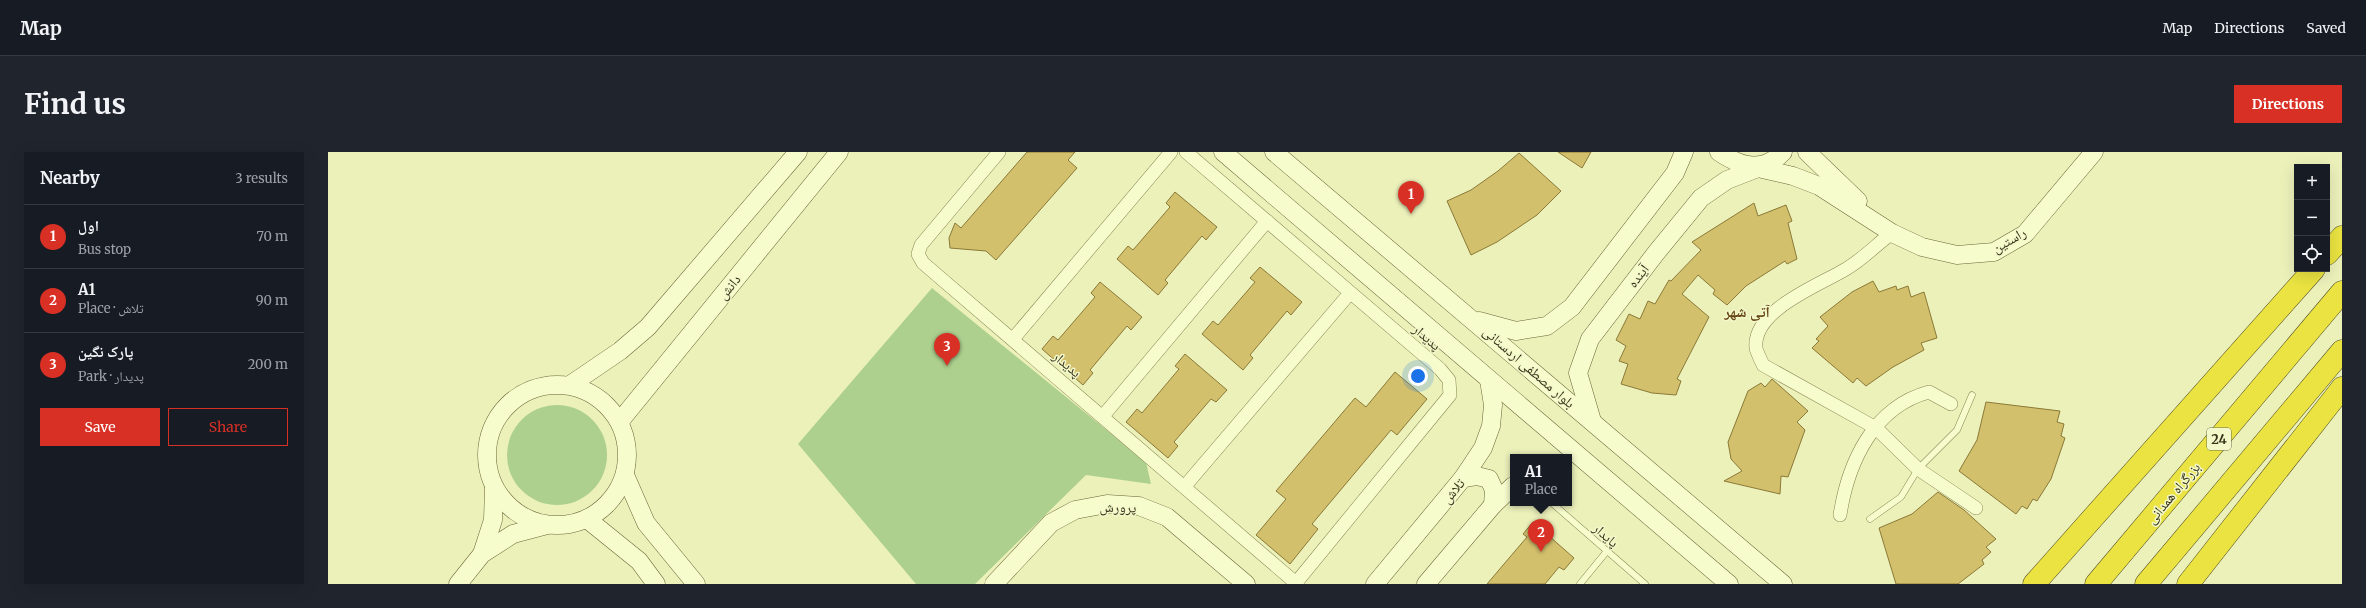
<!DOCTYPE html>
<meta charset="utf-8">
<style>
:root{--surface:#171b24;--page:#20242c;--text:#f1f3f6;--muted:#9ea1a6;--line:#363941;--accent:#d93025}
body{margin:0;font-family:Merriweather,"Noto Naskh Arabic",serif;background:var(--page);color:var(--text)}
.controls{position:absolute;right:12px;top:12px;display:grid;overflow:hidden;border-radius:0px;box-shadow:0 4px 16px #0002}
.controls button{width:36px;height:36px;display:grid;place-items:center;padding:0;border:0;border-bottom:1px solid var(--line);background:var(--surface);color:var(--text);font:20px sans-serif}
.you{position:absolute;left:1090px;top:224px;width:14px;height:14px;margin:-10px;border:3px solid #fff;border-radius:50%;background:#1a73e8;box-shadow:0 0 0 6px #1a73e833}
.badge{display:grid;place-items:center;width:26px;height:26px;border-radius:50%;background:var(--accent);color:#fff;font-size:13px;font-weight:700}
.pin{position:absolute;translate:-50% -33px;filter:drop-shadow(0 1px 2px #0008)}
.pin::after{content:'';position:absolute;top:21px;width:14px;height:12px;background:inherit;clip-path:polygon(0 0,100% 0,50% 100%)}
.popup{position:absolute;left:1182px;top:302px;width:62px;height:52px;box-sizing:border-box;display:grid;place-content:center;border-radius:0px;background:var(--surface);filter:drop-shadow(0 1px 3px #0005);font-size:13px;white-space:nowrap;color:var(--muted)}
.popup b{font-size:15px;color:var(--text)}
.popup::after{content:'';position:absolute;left:50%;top:100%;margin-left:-8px;border:8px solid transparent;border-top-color:var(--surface)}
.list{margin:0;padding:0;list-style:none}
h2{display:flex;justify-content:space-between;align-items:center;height:52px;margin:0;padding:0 16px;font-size:17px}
h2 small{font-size:13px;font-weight:400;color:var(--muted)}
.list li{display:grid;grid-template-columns:26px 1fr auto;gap:12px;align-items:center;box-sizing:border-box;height:64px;padding:0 16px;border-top:1px solid var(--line)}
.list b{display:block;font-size:15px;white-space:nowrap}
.list p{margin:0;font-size:13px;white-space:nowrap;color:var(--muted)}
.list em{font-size:13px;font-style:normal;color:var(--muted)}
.actions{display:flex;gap:8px;padding:12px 16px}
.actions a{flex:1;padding:9px 0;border:1px solid var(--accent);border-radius:0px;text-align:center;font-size:14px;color:var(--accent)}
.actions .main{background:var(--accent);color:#fff}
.icon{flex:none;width:22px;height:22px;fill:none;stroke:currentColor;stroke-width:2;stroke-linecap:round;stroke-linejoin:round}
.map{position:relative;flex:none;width:2014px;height:432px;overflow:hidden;border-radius:0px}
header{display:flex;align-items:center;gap:24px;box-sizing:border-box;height:56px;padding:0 20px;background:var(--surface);border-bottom:1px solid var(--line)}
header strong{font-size:19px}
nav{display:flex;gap:22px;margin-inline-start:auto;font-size:14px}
.intro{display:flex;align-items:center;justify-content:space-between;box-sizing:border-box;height:96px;padding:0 24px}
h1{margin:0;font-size:28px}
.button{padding:10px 18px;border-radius:0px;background:var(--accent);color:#fff;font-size:14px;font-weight:700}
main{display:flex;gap:24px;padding:0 24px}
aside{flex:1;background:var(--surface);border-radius:0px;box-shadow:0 4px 16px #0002}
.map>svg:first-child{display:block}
</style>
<header>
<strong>Map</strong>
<nav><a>Map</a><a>Directions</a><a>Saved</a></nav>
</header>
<div class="intro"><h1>Find us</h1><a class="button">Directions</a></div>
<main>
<aside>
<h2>Nearby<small>3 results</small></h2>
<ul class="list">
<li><span class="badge">1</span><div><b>اول</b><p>Bus stop</p></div><em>70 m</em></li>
<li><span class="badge">2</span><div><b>A1</b><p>Place · تلاش</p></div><em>90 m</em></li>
<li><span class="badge">3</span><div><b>پارک نگین</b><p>Park · پدیدار</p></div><em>200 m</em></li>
</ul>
<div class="actions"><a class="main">Save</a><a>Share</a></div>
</aside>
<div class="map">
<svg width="2014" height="432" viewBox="0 0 2014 432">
<rect width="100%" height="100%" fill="#ecf1ba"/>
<g fill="#aed08e">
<path d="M604,136L818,310L823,332L758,323L647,432H588L470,292Z"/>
<circle cx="229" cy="303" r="50"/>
</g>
<g fill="#d3c06c" stroke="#8a7937">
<path d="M699,0H747L740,8L749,16L668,108L658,99L622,96L621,86L627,71L633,76Z"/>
<path d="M1230,0H1263L1254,16Z"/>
<path d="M1191,1L1233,39L1209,63L1169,90L1143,103L1119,49L1143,38L1170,19Z"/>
<path d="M847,40L889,75L878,88L874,84L837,128L840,131L830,143L789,107L800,94L805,98L842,55L838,51Z"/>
<path d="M1426,51L1430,64L1458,53L1464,69L1460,71L1469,107L1459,112L1457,109L1418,134L1399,153L1385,142L1387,138L1370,123L1354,142L1381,165L1349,227L1353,229L1348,243L1324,241L1293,232L1300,212L1291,209L1298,194L1288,188L1301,162L1312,167L1320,149L1327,152L1341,128L1343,129L1373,98L1364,90Z"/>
<path d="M932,115L974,150L963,163L959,159L922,203L925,206L915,218L874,182L885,169L890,173L927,130L922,126Z"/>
<path d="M1545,129L1551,140L1568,134L1569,138L1580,134L1583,145L1596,140L1609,186L1593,191L1596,198L1565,215L1538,234L1529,226L1525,231L1484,196L1491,189L1488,187L1500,174L1492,165L1524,140Z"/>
<path d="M772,130L814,165L803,178L799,174L762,218L765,221L755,233L714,197L725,184L730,188L767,145L763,141Z"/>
<path d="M857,202L899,238L888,250L883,247L846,290L850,294L840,306L798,270L809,257L814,261L851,217L847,214Z"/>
<path d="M1067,220L1099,247L1069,283L1063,278L984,372L990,377L962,412L928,383L958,347L948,339L1027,246L1038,255Z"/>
<path d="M1444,227L1480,259L1469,270L1477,278L1460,325L1453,324L1452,342L1396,329L1414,319L1403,307L1400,290L1420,239L1433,231L1437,235Z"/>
<path d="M1658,250L1732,259L1729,270L1736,272L1733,284L1737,286L1723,327L1709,349L1705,347L1699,357L1694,354L1688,362L1631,319L1649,288Z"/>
<path d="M1610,340L1636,358L1668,387L1658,395L1663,400L1654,408L1656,412L1630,432H1568L1551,376L1584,362Z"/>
<path d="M1205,370L1246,406L1236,418L1231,415L1217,432H1159L1199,385L1195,382Z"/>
</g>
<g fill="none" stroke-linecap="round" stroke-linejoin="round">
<defs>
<g id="lane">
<path d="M1224,351L1317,432"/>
<path d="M1542,367L1573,345L1590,317L1629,278L1644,243"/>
<path d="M1252,432L1279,399"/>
</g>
<g id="street">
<path d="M671,0L593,93L590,102L595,111L969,432"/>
<path d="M858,0L1112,217L1121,228L1122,243L967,432"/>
<path d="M1564,81C1549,92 1535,107 1518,117C1492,133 1424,158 1428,196C1429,201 1433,208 1435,213L1548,276L1590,317L1648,356"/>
<path d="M685,187L843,0"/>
<path d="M775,264L939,69"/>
<path d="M857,334L1022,141"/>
<path d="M1512,363C1520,311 1545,255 1601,240L1623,252"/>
</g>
<g id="secondary">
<path d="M895,0L1401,432"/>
<path d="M946,0L1455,432"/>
<path d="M1391,0C1413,15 1435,21 1455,0"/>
<path d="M1479,0L1530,49"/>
<path d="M1151,169L1188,179L1219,174L1244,155L1347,21L1356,0"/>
<circle cx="229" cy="303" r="70"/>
<path d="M242,233L292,199L320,175L470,0"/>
<path d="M292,269L511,0"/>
<path d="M1264,269L1250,221L1262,187L1328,101L1373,46L1399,28L1430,16L1465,24L1491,34L1564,81L1594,95L1629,103L1666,100L1697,82L1766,0"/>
<path d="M297,323L318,371L368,432"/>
<path d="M1135,326L1149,324L1161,327L1166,338L1165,353"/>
<path d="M259,367L311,409L328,432"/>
<path d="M154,402L165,368L166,336"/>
<path d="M130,432L154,402L185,382L219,373"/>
<path d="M666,432L723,371L747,358L779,352L811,354L839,365L918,432"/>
<path d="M1047,432L1135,326L1155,296L1163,274L1165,253L1161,228"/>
<path d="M1098,432L1165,353L1185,334"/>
</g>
<g id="highway">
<path d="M1999,102L2014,85"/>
<path d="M1706,432L1986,117"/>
<path d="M1768,432L2014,140"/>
<path d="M1818,432L2014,199"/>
<path d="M1860,432L2014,236"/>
</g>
</defs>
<use href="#lane" stroke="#898553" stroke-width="7"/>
<use href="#street" stroke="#898553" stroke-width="14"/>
<use href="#secondary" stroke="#6b6537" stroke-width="19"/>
<use href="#highway" stroke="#565028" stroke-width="23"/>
<use href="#lane" stroke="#f7fccd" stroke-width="6"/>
<use href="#street" stroke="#f7fccd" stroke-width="13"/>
<use href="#secondary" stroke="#f7fccd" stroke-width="18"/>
<use href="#highway" stroke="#eae341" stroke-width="22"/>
</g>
<g text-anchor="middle" stroke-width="3" stroke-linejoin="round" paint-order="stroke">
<rect fill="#f3f8ca" stroke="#6f6e4e" stroke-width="1" x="1879" y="276" width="24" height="22" rx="3"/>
<g font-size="13" font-weight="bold" fill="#373319">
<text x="1891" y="292">24</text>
</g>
<g font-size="14" fill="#373319" stroke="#f3f8ca">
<text transform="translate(1681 88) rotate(-30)" y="5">راستین</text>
<text transform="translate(1310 124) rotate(-53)" y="5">آینده</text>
<text transform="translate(401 135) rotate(-51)" y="5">دانش</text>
<text transform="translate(1099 185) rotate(41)" y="5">پدیدار</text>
<text transform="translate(739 212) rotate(40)" y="5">پدیدار</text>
<text transform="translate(1201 215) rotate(41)" y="5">بلوار مصطفی اردستانی</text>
<text transform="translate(1125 339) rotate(-51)" y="5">تلاش</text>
<text transform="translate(1845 341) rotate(-50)" y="5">بزرگراه همدانی</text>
<text transform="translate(790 355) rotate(1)" y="5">پرورش</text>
<text transform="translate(1278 383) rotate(41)" y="5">پایدار</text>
</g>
<g font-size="15" font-weight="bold" fill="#674715" stroke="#f3f8ca">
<text x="1419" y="165">آتی شهر</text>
</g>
</g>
</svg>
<div class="controls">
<button>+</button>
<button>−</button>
<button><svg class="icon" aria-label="locate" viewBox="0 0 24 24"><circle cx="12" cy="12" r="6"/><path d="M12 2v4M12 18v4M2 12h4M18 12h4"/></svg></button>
</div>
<div class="you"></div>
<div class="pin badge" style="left:1083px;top:62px">1</div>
<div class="pin badge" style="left:1213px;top:400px">2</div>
<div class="popup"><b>A1</b>Place</div>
<div class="pin badge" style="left:619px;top:214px">3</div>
</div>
</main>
